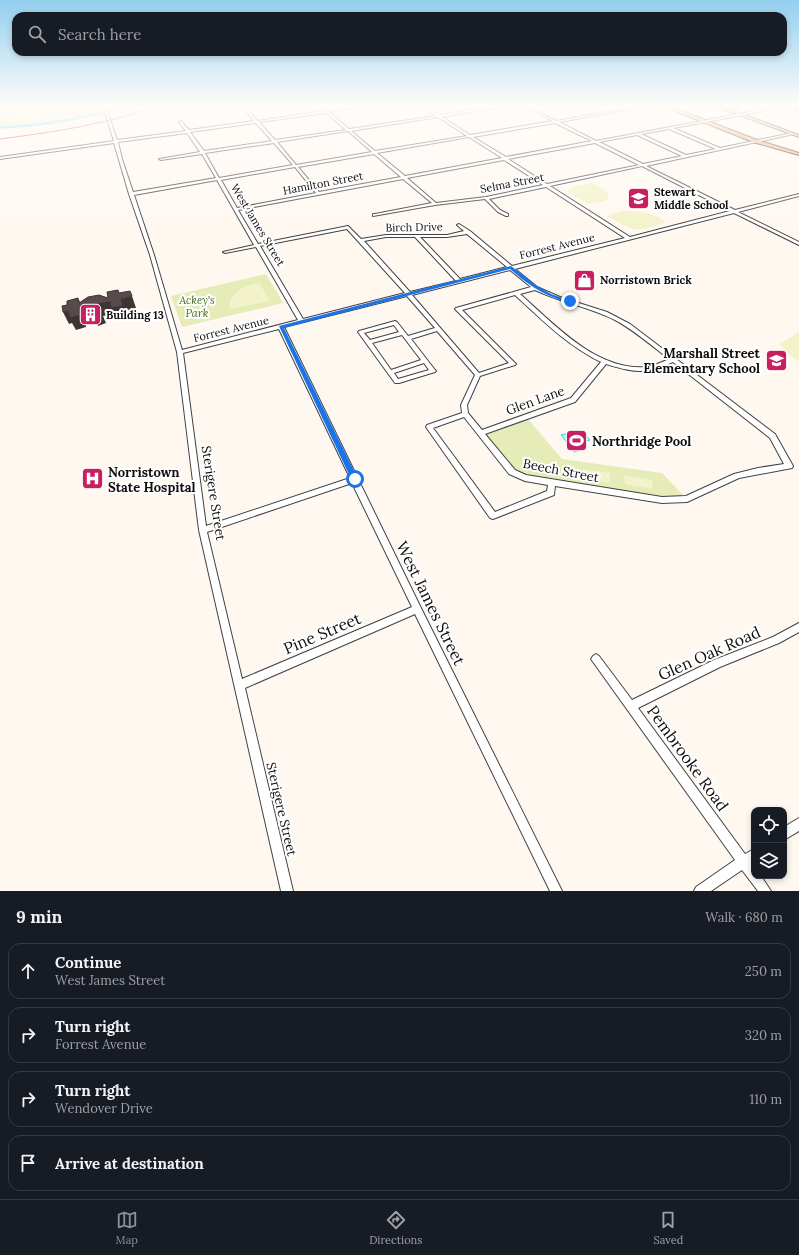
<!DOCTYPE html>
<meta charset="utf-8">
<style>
:root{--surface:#171b24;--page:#242831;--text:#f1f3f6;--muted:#9ea1a6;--line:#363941;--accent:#8c9099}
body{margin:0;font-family:Lora,serif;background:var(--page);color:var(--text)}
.controls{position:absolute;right:12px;bottom:12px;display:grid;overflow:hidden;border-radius:8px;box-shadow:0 2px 6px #0003}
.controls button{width:36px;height:36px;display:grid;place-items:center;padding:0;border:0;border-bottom:1px solid var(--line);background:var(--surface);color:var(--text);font:20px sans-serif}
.stop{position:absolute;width:12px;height:12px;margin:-9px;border:3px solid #1a73e8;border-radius:50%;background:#fff}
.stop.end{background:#1a73e8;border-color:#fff;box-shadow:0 1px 4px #0008}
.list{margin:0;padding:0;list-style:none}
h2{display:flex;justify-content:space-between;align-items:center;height:52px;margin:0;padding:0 16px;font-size:17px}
h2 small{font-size:13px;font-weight:400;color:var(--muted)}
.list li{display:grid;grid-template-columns:26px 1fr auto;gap:12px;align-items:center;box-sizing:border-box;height:56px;margin:0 8px 8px;padding:0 8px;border:1px solid var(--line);border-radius:12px}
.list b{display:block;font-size:15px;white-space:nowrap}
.list p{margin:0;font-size:13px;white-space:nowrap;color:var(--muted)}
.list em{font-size:13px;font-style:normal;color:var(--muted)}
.icon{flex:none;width:22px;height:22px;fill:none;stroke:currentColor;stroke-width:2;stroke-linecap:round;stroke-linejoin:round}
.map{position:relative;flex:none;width:799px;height:891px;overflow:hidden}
.search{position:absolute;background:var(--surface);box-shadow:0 2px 6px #0003;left:12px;right:12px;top:12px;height:44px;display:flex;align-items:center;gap:10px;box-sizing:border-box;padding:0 14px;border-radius:12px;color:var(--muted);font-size:15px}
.sheet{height:308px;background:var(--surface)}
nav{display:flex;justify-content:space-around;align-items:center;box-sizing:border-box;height:56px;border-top:1px solid var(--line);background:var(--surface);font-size:11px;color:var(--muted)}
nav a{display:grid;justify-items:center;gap:2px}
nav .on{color:var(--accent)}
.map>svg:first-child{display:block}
</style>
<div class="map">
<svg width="799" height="891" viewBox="0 0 799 891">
<rect width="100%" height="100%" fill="#fff8f1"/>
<g fill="#e5ecb8">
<path d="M127,105L59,120L0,126V106Z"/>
<path d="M266,274L283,303L182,327L171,296Z"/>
<path d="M526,417L562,459L662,473L687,499L662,500L552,483L512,472L480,433Z"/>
</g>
<g fill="#f2f3ca">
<path d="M37,105H60L73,113L68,116L21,123L14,124L8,120L9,115L19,110Z"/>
<path d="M592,183L606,190L609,194L608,198L604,201L588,204L568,192L569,188Z"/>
<path d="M621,211C637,210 653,212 666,222C635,233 636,232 607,216Z"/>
<path d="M259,283L270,301L230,309V301C235,290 247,285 259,283Z"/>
<path d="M799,332V362L788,354L779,344Z"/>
<path d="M583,469L610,473V483L583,478Z"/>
<path d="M624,475L652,480L653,489L625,484Z"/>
</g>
<g fill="#b3f7f9" stroke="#36cbd5">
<path d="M129,105H133C90,117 45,127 0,128V127C43,125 87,117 129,105Z"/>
<path d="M574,432L579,437L586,436L590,440L582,442L587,448L574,452L561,435Z"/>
</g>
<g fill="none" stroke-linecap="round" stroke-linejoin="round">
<defs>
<g id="minor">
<path d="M12,105H19L0,109V107Z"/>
<path d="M99,105H102L107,110L117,140L186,131L179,122L181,121L189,130L254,121L241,105H244L257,121L324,111L318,105H321L327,111L367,105H375L329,112L349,129L436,116L420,105H423L439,115L505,105H513L442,117L470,135L553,121L522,105H526L556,121L647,105H654L559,122L596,141L786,105H793L791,106L799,109V111L787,107L673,128L720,148L792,133L794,134L646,166L735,210L799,194V196L738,212L799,242V245L734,213L515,269L537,287L560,297L607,312L630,324L775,434L793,466L792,468L739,478L687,502L662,503L555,486L554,495L493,519L490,518L426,427L427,425L462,413L461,405L475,375L437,331L411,339L435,370L436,371L435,372L399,383H395L358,332L359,331L395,321L397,322L408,336L435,328L407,296L284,327L420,606L562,891H550L415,614L245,688L293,891H281L199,530L177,352L150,255L129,194L114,143L0,159V157L114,141L104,110ZM326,113L346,130L275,140L259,122ZM438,117L467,136L375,151L351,131ZM256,123L272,141L204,151L190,132ZM555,123L592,141L506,157L473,137ZM669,129L716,149L686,155L641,134ZM348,131L372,152L296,165L277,142ZM187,133L200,152L159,159L161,160L202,154L216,178L133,192L122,159L118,142ZM637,135L682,156L643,164L599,142ZM469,137L502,158L405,176L377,153ZM274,143L293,165L219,178L205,153ZM595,143L639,165L547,184L508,159ZM374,154L401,177L319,192L298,167ZM504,160L543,185L486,197L436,203L407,178ZM642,166L730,211L630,237L550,186ZM295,167L316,193L237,208L221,180ZM403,179L432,203L375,214H373V216L435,205L485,199L498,212L506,216H508V214L500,210L489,199L546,187L625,238L512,266L470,231L459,224L457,225L464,231L447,235H386L361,239L348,226L258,244L238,210ZM217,180L254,245L223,252L225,253L256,247L298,320L182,350L154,255L134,195ZM347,229L405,293L303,319L260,246ZM467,234L507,267L460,279L420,237H447ZM386,237H415L456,281L410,292L364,241ZM510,270L531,287L456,308L455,309L509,363L479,373L412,295ZM535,290C560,302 589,307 615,320C634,330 652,346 669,359C662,362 654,366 646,367C596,371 554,324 520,294ZM515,295C542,320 568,346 601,362L571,398L482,430L468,413L467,405L480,376L515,365L516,364L462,310ZM394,325L399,332L370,340L364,333ZM279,329L350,478L206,526L183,353ZM402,335L421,360L391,370L372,343ZM673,362L770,438L784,464L758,468L734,474L686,496L662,497L526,475L515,470L485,434L575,402L606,364C619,368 635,373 649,370C657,369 665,365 673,362ZM424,363L429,370L398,379L394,373ZM464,417L509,474L525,481L548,485L547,491L495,512L433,428ZM352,483L412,607L242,679L207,532Z"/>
<path d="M206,105H216L197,108L195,107Z"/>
<path d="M799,623V632L779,643L720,667L638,708L745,854L754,849V862L752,863L754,866V876H761L771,891H758L742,870L711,891H694L696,887L735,860L591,659L593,656L596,654L599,656L632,700L714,660L773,637Z"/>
<path d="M799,818V831L784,840V827Z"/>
</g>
<g id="major">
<path d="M660,105H666L757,140L799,153V155L753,142Z"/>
<path d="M712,105H718L799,135V137Z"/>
</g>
</defs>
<use href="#minor" stroke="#424242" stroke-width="2"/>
<use href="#major" stroke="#202020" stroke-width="2"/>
<use href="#minor" fill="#fff" fill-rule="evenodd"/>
<use href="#major" fill="#ffa361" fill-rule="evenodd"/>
<path stroke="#c81f60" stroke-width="1" d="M0,139C55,132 108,124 160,105"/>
</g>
<path fill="#4d4040" d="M722,105H742L741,107L732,109Z"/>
<g fill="#3e3434">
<path d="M733,105H742L741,107L732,109Z"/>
<path d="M118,290L122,299L132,296L136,308L126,311L128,318L116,320L113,314L103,316L106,323L98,326L94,318L85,320L86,327L76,330L72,323L69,324L63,312L79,303L78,298L83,308L98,304L119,293Z"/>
</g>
<path fill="#594b4b" stroke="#3e3434" d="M118,290L119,293L130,291L132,296L121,299L123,306L111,308L110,302L98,304L101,312L92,314L90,306L79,309L80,315L70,318L68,311L63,312L62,306L67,305V301L78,298L79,303L88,297L99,295L108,298L107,292Z"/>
<linearGradient id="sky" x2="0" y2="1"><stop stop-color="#93cfef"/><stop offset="0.46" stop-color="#fffcf9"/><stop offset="1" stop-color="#fffcf9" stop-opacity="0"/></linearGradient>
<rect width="799" height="230" fill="url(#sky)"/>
<path fill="#1a73e8" d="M511,266L537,286L551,294L572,301L570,303C543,295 531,287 510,269L284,328L358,479L355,482L352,481L279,326Z"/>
<defs>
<symbol id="school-square" viewBox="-11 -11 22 22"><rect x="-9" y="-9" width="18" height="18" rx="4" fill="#c81f60" stroke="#fff"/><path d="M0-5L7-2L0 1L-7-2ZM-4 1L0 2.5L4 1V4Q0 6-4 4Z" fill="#fff"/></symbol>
<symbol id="shop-square" viewBox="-11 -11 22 22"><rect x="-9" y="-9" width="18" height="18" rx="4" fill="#c81f60" stroke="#fff"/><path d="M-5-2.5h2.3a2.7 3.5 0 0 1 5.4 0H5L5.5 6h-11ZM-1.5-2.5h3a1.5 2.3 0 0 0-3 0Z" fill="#fff"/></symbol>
<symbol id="building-square" viewBox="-11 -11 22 22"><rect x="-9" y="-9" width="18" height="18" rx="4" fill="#c81f60" stroke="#fff"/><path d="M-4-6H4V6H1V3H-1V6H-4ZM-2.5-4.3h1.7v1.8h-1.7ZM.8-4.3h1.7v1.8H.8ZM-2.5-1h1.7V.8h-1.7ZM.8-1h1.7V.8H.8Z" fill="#fff"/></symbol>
<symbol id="stadium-square" viewBox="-11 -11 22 22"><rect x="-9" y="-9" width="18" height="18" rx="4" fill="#c81f60" stroke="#fff"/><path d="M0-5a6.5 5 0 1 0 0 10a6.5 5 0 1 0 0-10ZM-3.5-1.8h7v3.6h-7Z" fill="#fff"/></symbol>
<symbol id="hospital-square" viewBox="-11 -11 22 22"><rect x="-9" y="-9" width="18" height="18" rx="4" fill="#c81f60" stroke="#fff"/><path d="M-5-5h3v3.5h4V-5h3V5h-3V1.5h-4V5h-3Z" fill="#fff"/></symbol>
</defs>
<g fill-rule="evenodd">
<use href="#school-square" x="626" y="186" width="25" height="25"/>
<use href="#shop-square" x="572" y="268" width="25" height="25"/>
<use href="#building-square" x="78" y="302" width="25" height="25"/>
<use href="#school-square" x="764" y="348" width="25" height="25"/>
<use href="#stadium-square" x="564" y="428" width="25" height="25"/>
<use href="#hospital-square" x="80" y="466" width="25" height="25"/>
</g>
<g text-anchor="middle" stroke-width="4" stroke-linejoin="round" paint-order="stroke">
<g font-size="11" fill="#0f0f0f" stroke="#fff">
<text transform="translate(323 183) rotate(-11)" y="4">Hamilton Street</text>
<text transform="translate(512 183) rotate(-11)" y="4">Selma Street</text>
<text transform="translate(258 225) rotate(59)" y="4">West James Street</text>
<text transform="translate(414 227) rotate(-1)" y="4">Birch Drive</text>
<text transform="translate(557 246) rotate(-14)" y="4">Forrest Avenue</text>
<text transform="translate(231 329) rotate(-14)" y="4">Forrest Avenue</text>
</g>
<g font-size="11" font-weight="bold" fill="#0f0f0f" stroke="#fff" text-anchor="start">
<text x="654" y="196">Stewart<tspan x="654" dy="13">Middle School</tspan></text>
<text x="600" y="284">Norristown Brick</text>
<text x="106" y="319">Building 13</text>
</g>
<g font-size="11" font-style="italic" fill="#476b1b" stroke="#fff">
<text x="197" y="304">Ackey's<tspan x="197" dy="13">Park</tspan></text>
</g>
<g font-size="13" font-weight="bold" fill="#0f0f0f" stroke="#fff" text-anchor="start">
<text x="760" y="358" text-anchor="end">Marshall Street<tspan x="760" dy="15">Elementary School</tspan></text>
<text x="592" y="446">Northridge Pool</text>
<text x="108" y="477">Norristown<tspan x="108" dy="15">State Hospital</tspan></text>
</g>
<g font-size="13" fill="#0f0f0f" stroke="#fff">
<text transform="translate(535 400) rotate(-20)" y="5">Glen Lane</text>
<text transform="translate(561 470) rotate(11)" y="5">Beech Street</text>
<text transform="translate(214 493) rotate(81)" y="5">Sterigere Street</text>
<text transform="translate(282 809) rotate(77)" y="5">Sterigere Street</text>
</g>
<g font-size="16" fill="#0f0f0f" stroke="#fff">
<text transform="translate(431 603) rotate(64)" y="6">West James Street</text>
<text transform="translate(322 633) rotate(-23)" y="6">Pine Street</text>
<text transform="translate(709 653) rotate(-24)" y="6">Glen Oak Road</text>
<text transform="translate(688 758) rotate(54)" y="6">Pembrooke Road</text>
</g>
</g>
</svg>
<div class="controls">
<button><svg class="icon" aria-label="locate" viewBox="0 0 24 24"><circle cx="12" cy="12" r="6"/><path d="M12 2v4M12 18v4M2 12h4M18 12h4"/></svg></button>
<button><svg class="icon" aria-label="layers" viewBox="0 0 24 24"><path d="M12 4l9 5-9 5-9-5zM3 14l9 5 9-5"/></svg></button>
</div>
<div class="stop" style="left:355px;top:479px"></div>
<div class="stop end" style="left:570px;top:301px"></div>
<div class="search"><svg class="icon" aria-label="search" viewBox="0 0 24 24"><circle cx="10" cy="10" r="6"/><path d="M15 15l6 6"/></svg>Search here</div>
</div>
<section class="sheet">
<h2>9 min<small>Walk · 680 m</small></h2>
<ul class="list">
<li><svg class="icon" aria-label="ahead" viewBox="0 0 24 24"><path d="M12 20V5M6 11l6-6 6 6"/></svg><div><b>Continue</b><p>West James Street</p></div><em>250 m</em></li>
<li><svg class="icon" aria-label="right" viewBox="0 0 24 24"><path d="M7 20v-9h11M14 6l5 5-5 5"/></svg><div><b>Turn right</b><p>Forrest Avenue</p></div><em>320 m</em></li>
<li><svg class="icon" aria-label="right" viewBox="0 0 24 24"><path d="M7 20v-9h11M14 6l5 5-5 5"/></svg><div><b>Turn right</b><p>Wendover Drive</p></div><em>110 m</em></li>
<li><svg class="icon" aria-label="arrive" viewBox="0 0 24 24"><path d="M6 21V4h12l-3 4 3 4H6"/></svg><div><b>Arrive at destination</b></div></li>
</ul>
</section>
<nav>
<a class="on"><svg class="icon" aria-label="map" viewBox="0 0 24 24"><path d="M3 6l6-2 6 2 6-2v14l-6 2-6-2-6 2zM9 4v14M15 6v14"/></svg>Map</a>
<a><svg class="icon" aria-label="directions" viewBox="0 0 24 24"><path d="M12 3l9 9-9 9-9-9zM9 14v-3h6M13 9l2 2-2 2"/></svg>Directions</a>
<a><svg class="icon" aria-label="saved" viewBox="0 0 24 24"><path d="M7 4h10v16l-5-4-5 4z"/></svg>Saved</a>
</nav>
